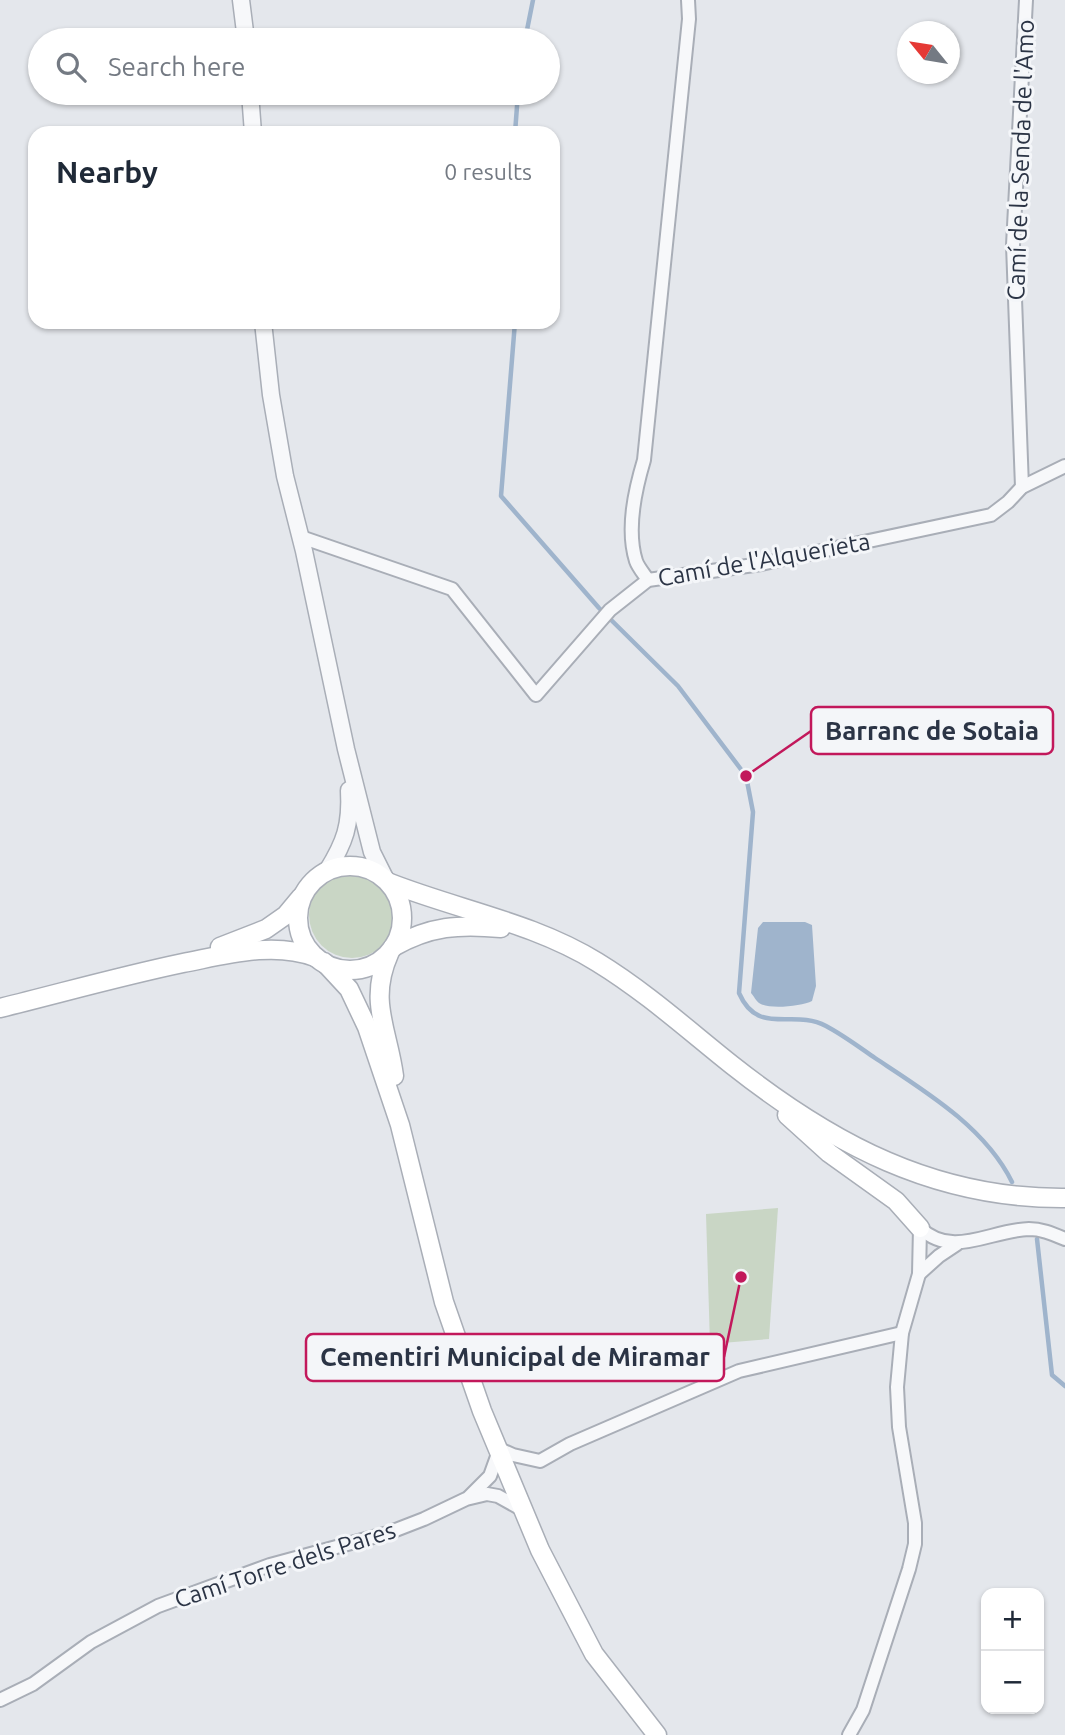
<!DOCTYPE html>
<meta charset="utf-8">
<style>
:root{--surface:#fff;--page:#f6f6f7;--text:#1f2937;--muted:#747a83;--line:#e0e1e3}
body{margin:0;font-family:Ubuntu,sans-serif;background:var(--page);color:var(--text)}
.controls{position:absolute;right:21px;bottom:21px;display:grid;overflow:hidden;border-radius:14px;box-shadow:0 2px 5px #0004}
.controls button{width:63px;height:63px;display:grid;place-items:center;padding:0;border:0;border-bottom:2px solid var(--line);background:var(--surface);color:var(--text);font:35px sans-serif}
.compass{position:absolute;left:897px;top:21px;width:63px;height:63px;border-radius:50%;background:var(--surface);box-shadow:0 2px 5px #0004;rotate:300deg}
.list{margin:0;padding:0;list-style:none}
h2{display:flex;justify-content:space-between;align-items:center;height:91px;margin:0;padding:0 28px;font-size:30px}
h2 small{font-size:23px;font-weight:400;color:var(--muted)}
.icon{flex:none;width:38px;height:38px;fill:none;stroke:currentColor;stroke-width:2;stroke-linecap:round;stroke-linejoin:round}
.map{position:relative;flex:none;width:1065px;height:1735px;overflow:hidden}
.search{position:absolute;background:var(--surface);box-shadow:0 2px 5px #0004;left:28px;top:28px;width:532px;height:77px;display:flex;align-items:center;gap:18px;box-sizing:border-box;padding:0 24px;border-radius:38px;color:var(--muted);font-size:26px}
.panel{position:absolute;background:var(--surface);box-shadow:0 2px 5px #0004;left:28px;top:126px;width:532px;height:203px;border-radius:21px}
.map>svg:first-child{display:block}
</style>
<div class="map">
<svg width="1065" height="1735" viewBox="0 0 1065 1735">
<rect width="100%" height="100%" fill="#e4e7ec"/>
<g fill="#c9d6c5">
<circle cx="352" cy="915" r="43"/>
<path d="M778,1208L769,1339L710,1344L706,1214Z"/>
</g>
<path fill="#9fb4cc" d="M763,922H805L812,925L816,986L812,1001C802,1006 769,1010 759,1003C757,1002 753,995 751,993L758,928Z"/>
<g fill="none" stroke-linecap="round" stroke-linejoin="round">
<g stroke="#9fb4cc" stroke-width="4.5">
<path d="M525,40L533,0"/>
<path d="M515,133L518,93"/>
<path d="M515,322L501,496L599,608L678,686L746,776L753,812L739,993C758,1037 793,1008 826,1026C843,1035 859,1047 875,1058C925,1091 985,1127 1012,1182"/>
<path d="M1037,1239L1052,1375L1065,1386"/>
</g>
<defs>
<g id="minor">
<path d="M1022,487L1013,245L1026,0"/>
<path d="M301,537L452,589L536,695L610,610L648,580L761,564L991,515L1008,502L1022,487L1065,466"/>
<path d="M648,580C644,574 638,567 636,561C626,529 635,490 644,460L689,19L688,0"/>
<path d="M920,1228C953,1259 990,1230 1029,1229C1042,1229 1053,1234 1065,1239"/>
<path d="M919,1274L939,1256L957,1244"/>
<path d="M497,1448L513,1455L540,1461L570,1444L739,1371L902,1333"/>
<path d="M469,1497L490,1476L499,1451"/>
<path d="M0,1700L33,1684L91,1642L158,1606L270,1565L388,1533L424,1519L466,1499L487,1494L498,1496L523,1510"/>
<path d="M849,1735L863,1710L909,1569L915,1544V1523L899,1427L897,1387L902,1333L919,1274L920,1228"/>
</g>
<g id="tertiary">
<path d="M241,0L246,40"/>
<path d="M250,93L253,133"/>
<path d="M263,322L271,395L285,476L304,551L346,749L372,852L386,880"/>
<path d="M327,871C345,842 351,825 349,790"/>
</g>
<g id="secondary">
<circle cx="350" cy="918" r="52"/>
<path d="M390,883C459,910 534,923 597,962C646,992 688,1030 732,1065C832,1144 935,1199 1065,1198"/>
<path d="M220,947L266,929L286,915L301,897"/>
<path d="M393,947C430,926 459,924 501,928"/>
<path d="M389,954C368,1001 388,1030 394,1076"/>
<path d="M324,962L349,989L367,1027L400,1125L444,1302L482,1411L540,1550L594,1654L657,1735"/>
<path d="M0,1008C61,993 121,976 183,963C225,955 273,941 315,957"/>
<path d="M787,1115L829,1153L896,1201L920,1228"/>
</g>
</defs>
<use href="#minor" stroke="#a9aeb7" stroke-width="16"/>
<use href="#tertiary" stroke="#a9aeb7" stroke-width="19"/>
<use href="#secondary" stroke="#a9aeb7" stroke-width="21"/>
<use href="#minor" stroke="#f7f8fa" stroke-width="12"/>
<use href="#tertiary" stroke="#f7f8fa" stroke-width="16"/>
<use href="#secondary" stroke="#fff" stroke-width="18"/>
</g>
<g text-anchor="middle" stroke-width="6" stroke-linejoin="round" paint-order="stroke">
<g font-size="24" fill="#2b3445" stroke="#f4f6f9">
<text transform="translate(1021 160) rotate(-88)" y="8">Camí de la Senda de l'Amo</text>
<text transform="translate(764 560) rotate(-10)" y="8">Camí de l'Alquerieta</text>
<text transform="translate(285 1565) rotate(-18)" y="8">Camí Torre dels Pares</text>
</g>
</g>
<path fill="none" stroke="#c2185b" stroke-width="2.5" d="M746 776L811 731M741 1277L724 1357"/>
<g fill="#c2185b" stroke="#f4f6f9" stroke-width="2.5">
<circle cx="746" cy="776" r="7"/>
<circle cx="741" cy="1277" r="7"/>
</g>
<g fill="#f4f6f9" stroke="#c2185b" stroke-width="2.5">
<rect x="811" y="707" width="242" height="47" rx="7"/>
<rect x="306" y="1334" width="418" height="47" rx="7"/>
</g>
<g font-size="26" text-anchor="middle" font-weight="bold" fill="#2b3445">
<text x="932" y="740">Barranc de Sotaia</text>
<text x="515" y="1366">Cementiri Municipal de Miramar</text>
</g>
</svg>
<div class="controls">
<button>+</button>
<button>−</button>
</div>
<svg class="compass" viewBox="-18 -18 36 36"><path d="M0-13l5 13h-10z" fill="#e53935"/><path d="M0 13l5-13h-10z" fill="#747a83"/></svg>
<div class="search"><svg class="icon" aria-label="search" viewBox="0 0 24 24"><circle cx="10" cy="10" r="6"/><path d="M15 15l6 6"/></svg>Search here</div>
<section class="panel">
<h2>Nearby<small>0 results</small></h2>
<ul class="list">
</ul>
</section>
</div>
